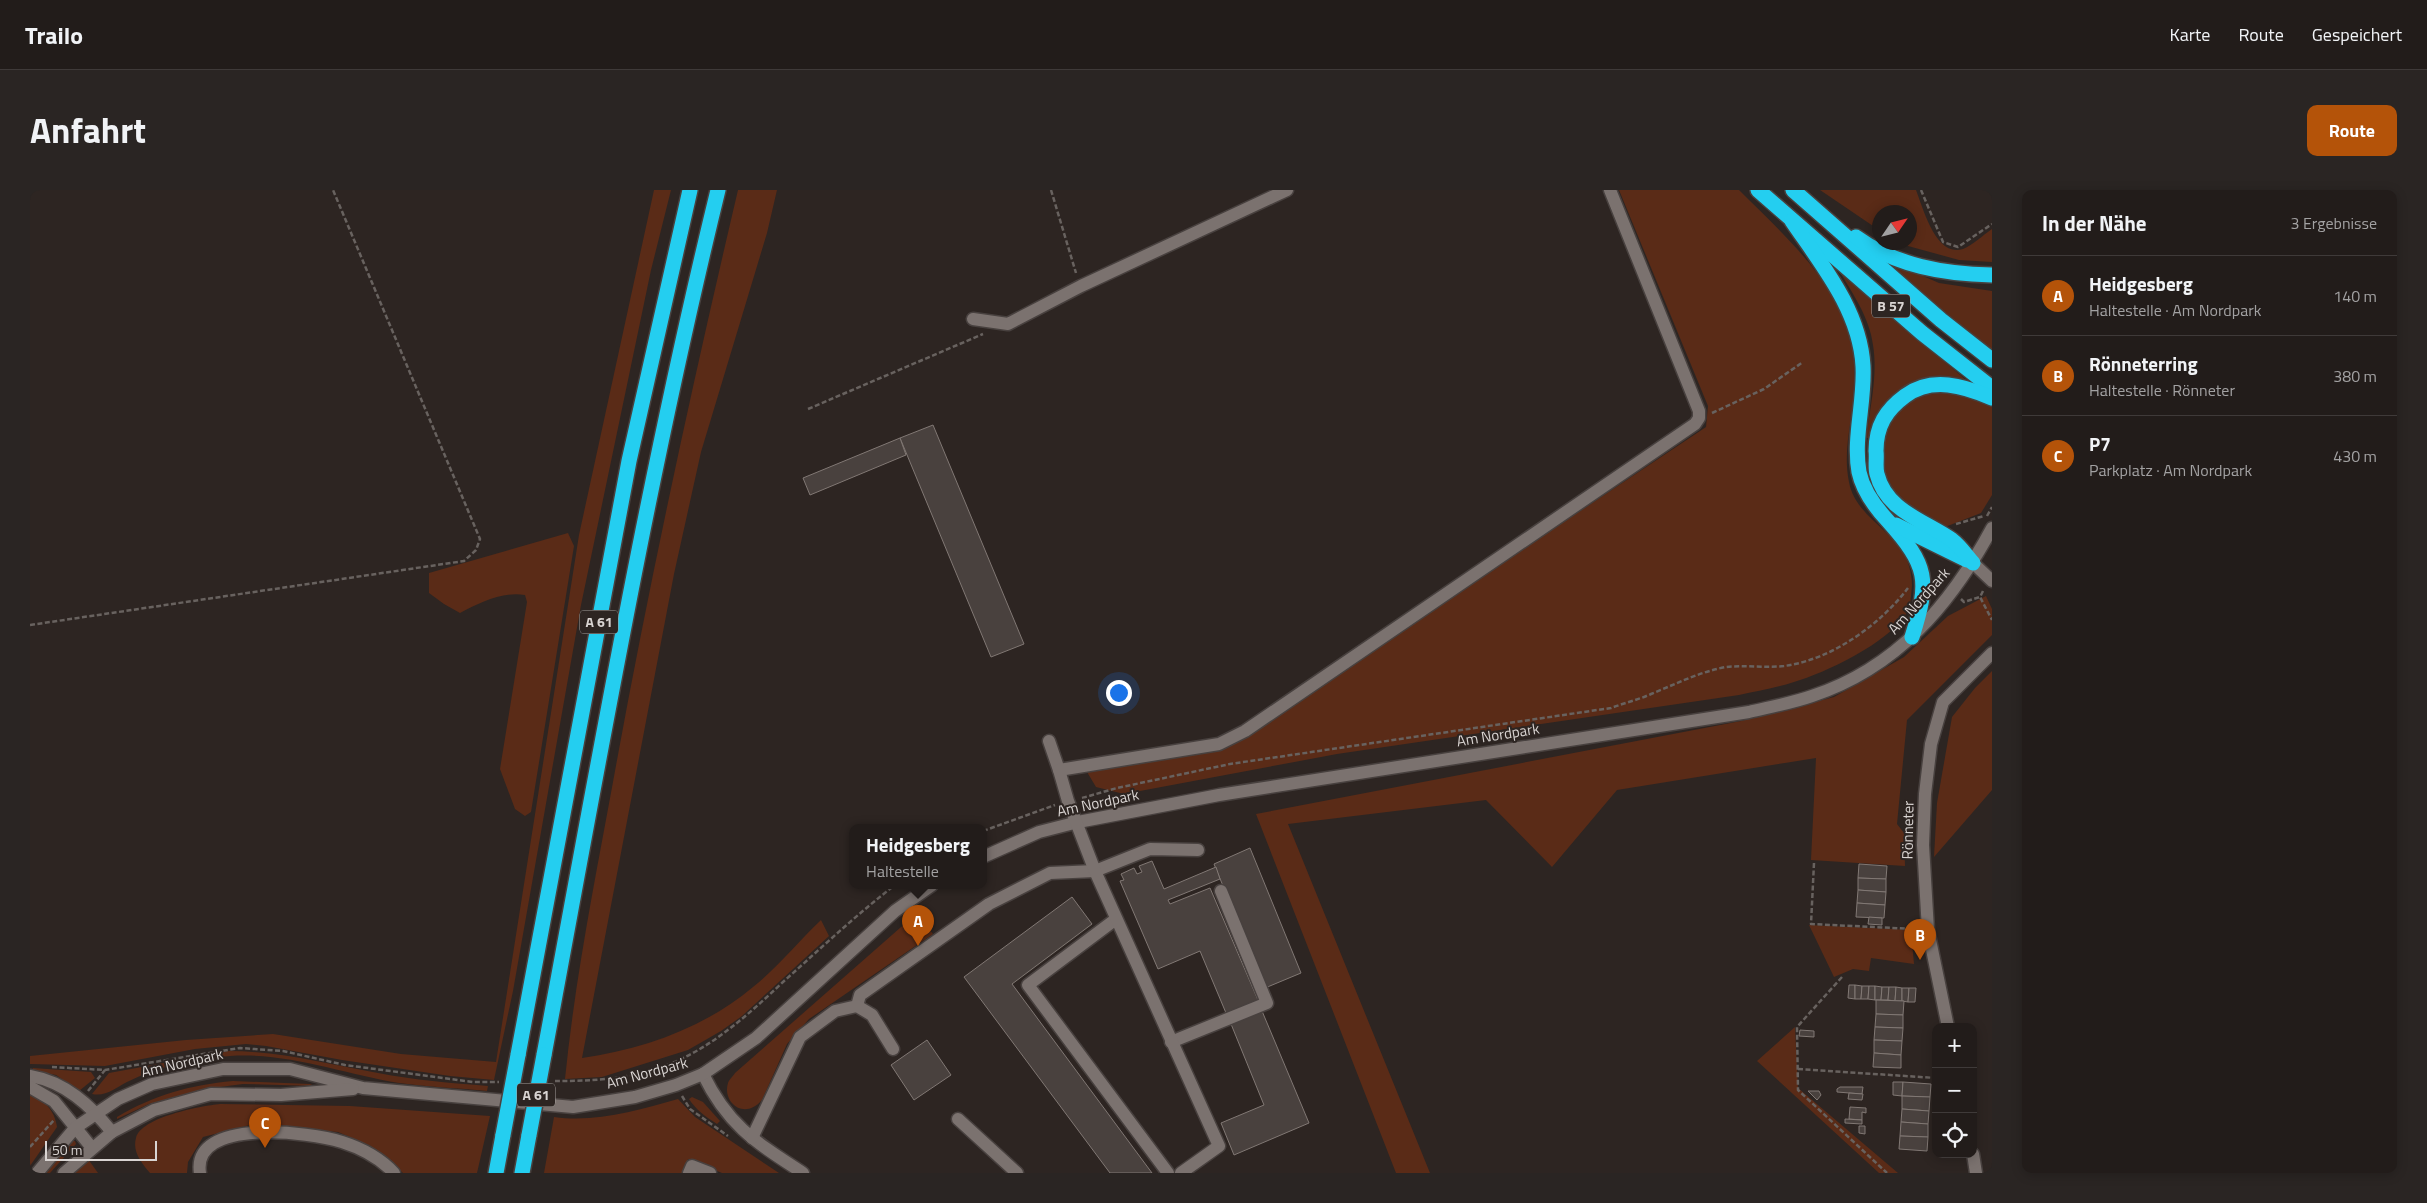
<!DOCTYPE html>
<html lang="de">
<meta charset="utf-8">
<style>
:root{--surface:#221c1a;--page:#2a2523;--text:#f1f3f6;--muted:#a2a1a2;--line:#3f3a39;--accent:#b45309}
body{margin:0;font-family:"Titillium Web",sans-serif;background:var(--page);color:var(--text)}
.controls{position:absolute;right:15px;bottom:15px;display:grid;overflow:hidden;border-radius:10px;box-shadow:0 2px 12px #0003}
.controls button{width:45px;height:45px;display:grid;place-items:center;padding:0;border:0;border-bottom:1px solid var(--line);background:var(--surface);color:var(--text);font:25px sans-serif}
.compass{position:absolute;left:1842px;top:15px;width:45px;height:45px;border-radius:50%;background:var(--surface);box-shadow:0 2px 12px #0003;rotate:55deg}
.scale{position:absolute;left:15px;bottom:12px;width:112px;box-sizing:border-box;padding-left:5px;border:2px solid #d9d4d2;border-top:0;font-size:14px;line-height:18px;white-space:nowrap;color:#d9d4d2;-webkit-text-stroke:4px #2d2522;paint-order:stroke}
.you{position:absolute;left:1088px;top:502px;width:18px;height:18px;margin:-12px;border:4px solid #fff;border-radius:50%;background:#1a73e8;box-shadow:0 0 0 8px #1a73e833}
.badge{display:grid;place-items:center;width:32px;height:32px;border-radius:50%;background:var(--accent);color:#fff;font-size:16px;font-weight:700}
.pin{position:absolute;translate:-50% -41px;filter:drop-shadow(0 1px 2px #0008)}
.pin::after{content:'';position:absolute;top:26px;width:18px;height:15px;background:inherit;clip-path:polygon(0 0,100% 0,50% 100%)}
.popup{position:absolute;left:819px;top:634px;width:138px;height:65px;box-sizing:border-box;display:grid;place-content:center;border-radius:10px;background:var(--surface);filter:drop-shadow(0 1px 4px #0005);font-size:16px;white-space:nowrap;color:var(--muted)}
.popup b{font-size:19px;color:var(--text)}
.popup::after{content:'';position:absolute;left:50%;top:100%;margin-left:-10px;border:10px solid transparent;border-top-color:var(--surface)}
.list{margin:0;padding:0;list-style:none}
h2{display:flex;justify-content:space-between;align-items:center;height:65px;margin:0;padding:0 20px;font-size:21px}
h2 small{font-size:16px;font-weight:400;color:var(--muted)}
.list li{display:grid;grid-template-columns:32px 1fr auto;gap:15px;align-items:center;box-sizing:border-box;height:80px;padding:0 20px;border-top:1px solid var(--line)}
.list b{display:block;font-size:19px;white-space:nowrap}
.list p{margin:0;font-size:16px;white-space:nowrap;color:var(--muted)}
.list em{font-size:16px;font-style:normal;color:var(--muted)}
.icon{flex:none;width:28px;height:28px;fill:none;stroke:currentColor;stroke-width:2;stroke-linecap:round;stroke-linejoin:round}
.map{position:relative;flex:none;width:1962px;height:983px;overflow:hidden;border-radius:10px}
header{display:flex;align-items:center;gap:30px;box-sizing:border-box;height:70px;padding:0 25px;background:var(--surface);border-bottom:1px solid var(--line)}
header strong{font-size:24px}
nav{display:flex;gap:28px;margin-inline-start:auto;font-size:18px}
.intro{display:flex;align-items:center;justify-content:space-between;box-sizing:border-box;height:120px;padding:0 30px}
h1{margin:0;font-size:35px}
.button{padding:12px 22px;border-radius:10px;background:var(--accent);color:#fff;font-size:18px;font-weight:700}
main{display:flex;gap:30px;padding:0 30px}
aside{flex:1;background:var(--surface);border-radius:10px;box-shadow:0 2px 12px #0003}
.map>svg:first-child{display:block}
</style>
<header>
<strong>Trailo</strong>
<nav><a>Karte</a><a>Route</a><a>Gespeichert</a></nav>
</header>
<div class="intro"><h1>Anfahrt</h1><a class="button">Route</a></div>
<main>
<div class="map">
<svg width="1962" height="983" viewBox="0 0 1962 983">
<rect width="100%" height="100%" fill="#2d2522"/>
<g fill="#5a2b17">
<path d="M624,0H641L621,80L551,415L483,801L464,890L420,886L312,870L236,856L216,854L165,859L75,876L0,874V866L156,850L243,844L371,864L466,872L549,345Z"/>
<path d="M708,0H747L737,43L671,262L644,384L552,868C614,859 674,838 723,797C747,778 768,752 791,730L799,746L712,826L691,841L658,860L572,887L535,889C545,789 565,690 583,592C619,393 662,196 708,0Z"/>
<path d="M1589,0H1709C1752,43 1804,88 1821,149C1825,163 1824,180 1824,194C1824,227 1812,258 1819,292C1824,321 1855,337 1871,359C1878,369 1882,383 1882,395C1881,405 1881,416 1876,424C1858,453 1795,483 1764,492C1746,498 1727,501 1709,505L1307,564L1094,604L1066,597L1057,582L1163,564L1255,518L1676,237L1678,216Z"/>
<path d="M1790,0H1886C1893,18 1906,68 1933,59C1943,55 1953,45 1962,39V72L1929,70L1878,56L1871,53L1880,52V22H1850L1849,40Z"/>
<path d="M1852,68L1909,93L1962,101V161L1862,80Z"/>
<path d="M1810,82L1936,190H1907L1888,195L1842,248H1836C1840,219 1848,185 1843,155C1840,129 1823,104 1810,82Z"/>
<path d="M1909,198L1952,210L1962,216V305L1951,323L1915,337L1869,310L1852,278V260L1855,246L1864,226L1881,209Z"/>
<path d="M538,343L544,356L501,622L495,626L485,619L470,579L497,412L495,405C473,401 449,413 430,423L414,414L399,403V383Z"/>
<path d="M1956,406L1962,419V445L1877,530L1867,634L1874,643L1875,676L1781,670L1786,568L1587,600L1522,677L1456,610L1258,634L1400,983H1366L1226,624L1711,531L1804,507L1874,467L1918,426Z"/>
<path d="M1962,481V600L1904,667L1907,613L1922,527L1945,498Z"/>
<path d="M887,723L903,744L779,829L757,854L732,910C714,931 692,912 698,893C699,890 703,886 705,883Z"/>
<path d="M1779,735L1881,740L1884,774L1841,768L1839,781L1823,779L1804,787Z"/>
<path d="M1765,837L1768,898L1868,983H1849L1727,871Z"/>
<path d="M199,861C250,861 298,874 348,883C384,890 421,893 458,896L457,901C428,898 398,897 369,893C314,884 257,862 200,866C166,869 128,876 97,892C85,898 76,907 62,904L79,883Z"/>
<path d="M3,878L61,882L65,888L49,901L26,885L2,880Z"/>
<path d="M203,891L280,894L285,896L213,894L174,899L119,914L87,929V927C124,905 160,895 203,891Z"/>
<path d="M0,902C15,912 24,919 27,937L0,976Z"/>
<path d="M662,907L673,912L690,931L687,934C676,927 666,920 659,909Z"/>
<path d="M648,909L665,927L749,983H692L658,969L655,983H514L524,927C566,933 608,920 648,909Z"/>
<path d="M190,914L320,916L460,926L447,983H373L341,956L308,942L224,934L173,947L158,972L157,983H120C112,973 102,962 106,948C111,927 171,916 190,914Z"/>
<path d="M41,951H45L46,954L20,983H10Z"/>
<path d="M58,969L68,983H39Z"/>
</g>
<g fill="#49413e" stroke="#817874">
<path d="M903,235L994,454L961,467L870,248Z"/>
<path d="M870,248L876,265L780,305L773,288Z"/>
<path d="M1220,658L1271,783L1235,798L1184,674Z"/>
<path d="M1122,671L1134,699L1186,677L1190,689L1138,710L1140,714L1180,698L1228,810L1196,823L1170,761L1128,779L1090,691L1094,690L1091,684L1104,678L1107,684L1112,682L1109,676Z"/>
<path d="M1829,674L1857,676L1856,689L1828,688Z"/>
<path d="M1828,688L1856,689V702L1828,700Z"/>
<path d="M1828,700L1856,702L1855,715L1827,713Z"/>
<path d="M1042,707L1062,734L982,794L1122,983H1080L934,787Z"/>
<path d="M1827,713L1855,715L1854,728L1826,727Z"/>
<path d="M1839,727L1852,728V735L1838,734Z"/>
<path d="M1819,795H1825V809L1818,808Z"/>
<path d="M1825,795L1832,796L1831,809H1825Z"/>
<path d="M1832,796H1839L1838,809H1831Z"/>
<path d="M1839,796H1845V810L1838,809Z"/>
<path d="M1845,796L1852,797L1851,810H1845Z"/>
<path d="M1852,797H1859L1858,810H1851Z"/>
<path d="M1859,797H1866L1865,811L1858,810Z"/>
<path d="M1866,797L1872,798V811H1865Z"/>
<path d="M1872,798H1879L1878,812L1872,811Z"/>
<path d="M1879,798H1886L1885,812H1878Z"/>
<path d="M1846,810L1874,811L1873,825L1846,824Z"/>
<path d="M1232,821L1279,933L1204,965L1191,933L1234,915L1201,834Z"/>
<path d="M1846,824L1873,825V838L1845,837Z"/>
<path d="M1845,837L1873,838L1872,851L1844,850Z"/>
<path d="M1770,840L1784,841V847L1769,846Z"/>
<path d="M897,850L921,885L884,910L861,875Z"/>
<path d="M1844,850L1872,851L1871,865L1844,863Z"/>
<path d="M1844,863L1871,865V878L1843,877Z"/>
<path d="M1863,892H1873L1872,906L1863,905Z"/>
<path d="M1873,892L1901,894L1900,907L1872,906Z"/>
<path d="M1810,897H1833L1832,904L1807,902V899Z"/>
<path d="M1778,901H1789L1791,905L1787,910Z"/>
<path d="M1819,903L1833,904L1832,910L1818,909Z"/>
<path d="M1872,906L1900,907L1899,921L1872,919Z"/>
<path d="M1820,917L1836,918V923L1832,922V930L1819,929Z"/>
<path d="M1872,919L1899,921L1898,934L1871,932Z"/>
<path d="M1815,929L1832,930V934L1815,933Z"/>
<path d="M1871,932L1898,934V947L1870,946Z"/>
<path d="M1829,936H1835V944L1829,943Z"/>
<path d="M1870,946L1898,947L1897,961L1869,959Z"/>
</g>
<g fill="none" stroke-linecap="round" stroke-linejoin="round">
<defs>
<g id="minor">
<path d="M943,129L978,134L1051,96L1257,0"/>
<path d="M1943,373L1962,391"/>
<path d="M1019,551L1029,580"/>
<path d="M953,667L1009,642L1048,632L1189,605L1719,522C1740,517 1762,513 1782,506C1867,478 1921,414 1962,338"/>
<path d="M1086,729L998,795L1138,983"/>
<path d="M827,816L830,805L959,714L1020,683L1065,681L1120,659L1168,660"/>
<path d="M1918,837L1898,740L1893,655L1895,604L1901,554L1913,512L1962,463"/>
<path d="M1141,852L1237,813L1191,701"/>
<path d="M673,884C698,936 727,953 773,983"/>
<path d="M0,886C35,892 60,915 82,942"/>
<path d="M0,897L24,911L62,958"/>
<path d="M928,929L987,983"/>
<path d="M722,948L770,847L805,821L827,816L842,825L863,859"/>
<path d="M1943,964L1946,983"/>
<path d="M7,983L45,938L88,909L122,894L193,879H260L333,898L543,917L605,907L646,895L673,884L726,848L865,721L902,695"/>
<path d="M34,983L82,942L124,920L181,904L251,905L323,899"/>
<path d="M170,983C161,927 281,942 312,952C331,958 350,968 364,983"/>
<path d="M659,983L662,976L680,983"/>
<path d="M1151,983L1189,956L1065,681L1038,611L1029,580L1189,554L1215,541L1665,234L1669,228V221L1580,0"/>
</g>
<g id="highway">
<path d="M1728,0L1892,143L1962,198"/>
<path d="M1763,0L1911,130L1962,170"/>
<path d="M1762,31C1792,75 1830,121 1833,176C1835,211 1823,248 1829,282C1833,301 1845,317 1858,331C1898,376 1900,390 1882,447"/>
<path d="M1826,47C1866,76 1914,84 1962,85"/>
<path d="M1866,335L1937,370"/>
<path d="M1943,373C1936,365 1930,356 1922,350C1895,331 1856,321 1847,284C1845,277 1847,268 1846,261C1846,236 1856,220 1875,206C1902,186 1934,196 1962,208"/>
<path d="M488,865L599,271L660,0"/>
<path d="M514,865C568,576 618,286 688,0"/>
<path d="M466,983L473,945"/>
<path d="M492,983L499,945"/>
</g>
</defs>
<use href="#minor" stroke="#48413f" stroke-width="15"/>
<use href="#highway" stroke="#48413f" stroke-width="18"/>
<g stroke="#68625f" stroke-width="2.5" stroke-dasharray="5 2.5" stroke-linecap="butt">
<path d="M1021,0L1046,83"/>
<path d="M1891,0L1913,52L1928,57L1962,34"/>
<path d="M778,219L953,144"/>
<path d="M1682,223L1734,199L1773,172"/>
<path d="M1957,326L1962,317"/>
<path d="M1926,334L1954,326"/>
<path d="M1953,401L1950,407L1962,430"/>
<path d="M1931,409L1934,412L1950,407"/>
<path d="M0,435L434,371L446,360L450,349L303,0"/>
<path d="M1052,608L1087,598L1200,574L1581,518C1594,513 1608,510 1621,504C1646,494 1669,482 1696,477C1715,475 1735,478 1754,476C1801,470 1850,435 1878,398"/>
<path d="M953,641L1025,615"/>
<path d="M1784,673L1781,734L1885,739"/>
<path d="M1812,787L1767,837L1768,900L1857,983"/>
<path d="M22,877L75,880L210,858L253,861L315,875L443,892H469"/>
<path d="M1768,879L1906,888"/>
<path d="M525,891C563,891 604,889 640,874C684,856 719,824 753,792C790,759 826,725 865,695"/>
<path d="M58,901L75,880"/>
<path d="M652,906L660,919L698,946"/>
<path d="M0,957L24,930"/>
</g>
<use href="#minor" stroke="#7b726f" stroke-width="12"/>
<use href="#highway" stroke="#24cef0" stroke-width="15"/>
<defs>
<g id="highway-bridge">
<path d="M473,945L488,865"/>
<path d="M499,945L514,865"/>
</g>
</defs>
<use href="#highway-bridge" stroke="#48413f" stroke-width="18" stroke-linecap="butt"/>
<use href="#highway-bridge" stroke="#24cef0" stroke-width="15"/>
</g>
<g text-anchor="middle" stroke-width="4" stroke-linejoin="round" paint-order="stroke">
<g fill="#2d2522" stroke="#a5a09d" stroke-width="1">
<rect x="1842" y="104.5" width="38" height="23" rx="4"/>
<rect x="550" y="420.5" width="38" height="23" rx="4"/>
<rect x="487" y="893.5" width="38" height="23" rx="4"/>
</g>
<g font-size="14" font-weight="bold" fill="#d9d4d2">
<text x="1861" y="121">B 57</text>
<text x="569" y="437">A 61</text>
<text x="506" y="910">A 61</text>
</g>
<g font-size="15" fill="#d9d4d2" stroke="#2d2522">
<text transform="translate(1889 411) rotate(-48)" y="5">Am Nordpark</text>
<text transform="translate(1468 545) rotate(-9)" y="5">Am Nordpark</text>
<text transform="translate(1068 613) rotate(-12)" y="5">Am Nordpark</text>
<text transform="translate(1878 640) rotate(-89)" y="5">Rönneter</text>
<text transform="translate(152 873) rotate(-13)" y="5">Am Nordpark</text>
<text transform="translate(617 883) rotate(-15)" y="5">Am Nordpark</text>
</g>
</g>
</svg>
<div class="controls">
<button>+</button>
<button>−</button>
<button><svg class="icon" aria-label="locate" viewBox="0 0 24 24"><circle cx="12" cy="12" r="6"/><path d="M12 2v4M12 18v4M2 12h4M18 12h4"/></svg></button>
</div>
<svg class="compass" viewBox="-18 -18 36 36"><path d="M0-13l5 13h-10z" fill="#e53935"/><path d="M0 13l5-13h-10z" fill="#a2a1a2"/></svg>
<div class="scale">50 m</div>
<div class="you"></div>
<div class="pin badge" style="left:888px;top:756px">A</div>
<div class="popup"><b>Heidgesberg</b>Haltestelle</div>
<div class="pin badge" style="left:1890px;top:770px">B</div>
<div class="pin badge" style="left:235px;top:958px">C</div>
</div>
<aside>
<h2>In der Nähe<small>3 Ergebnisse</small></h2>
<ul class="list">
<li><span class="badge">A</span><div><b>Heidgesberg</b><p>Haltestelle · Am Nordpark</p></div><em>140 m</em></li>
<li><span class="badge">B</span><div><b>Rönneterring</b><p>Haltestelle · Rönneter</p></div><em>380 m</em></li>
<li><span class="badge">C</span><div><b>P7</b><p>Parkplatz · Am Nordpark</p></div><em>430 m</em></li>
</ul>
</aside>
</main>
